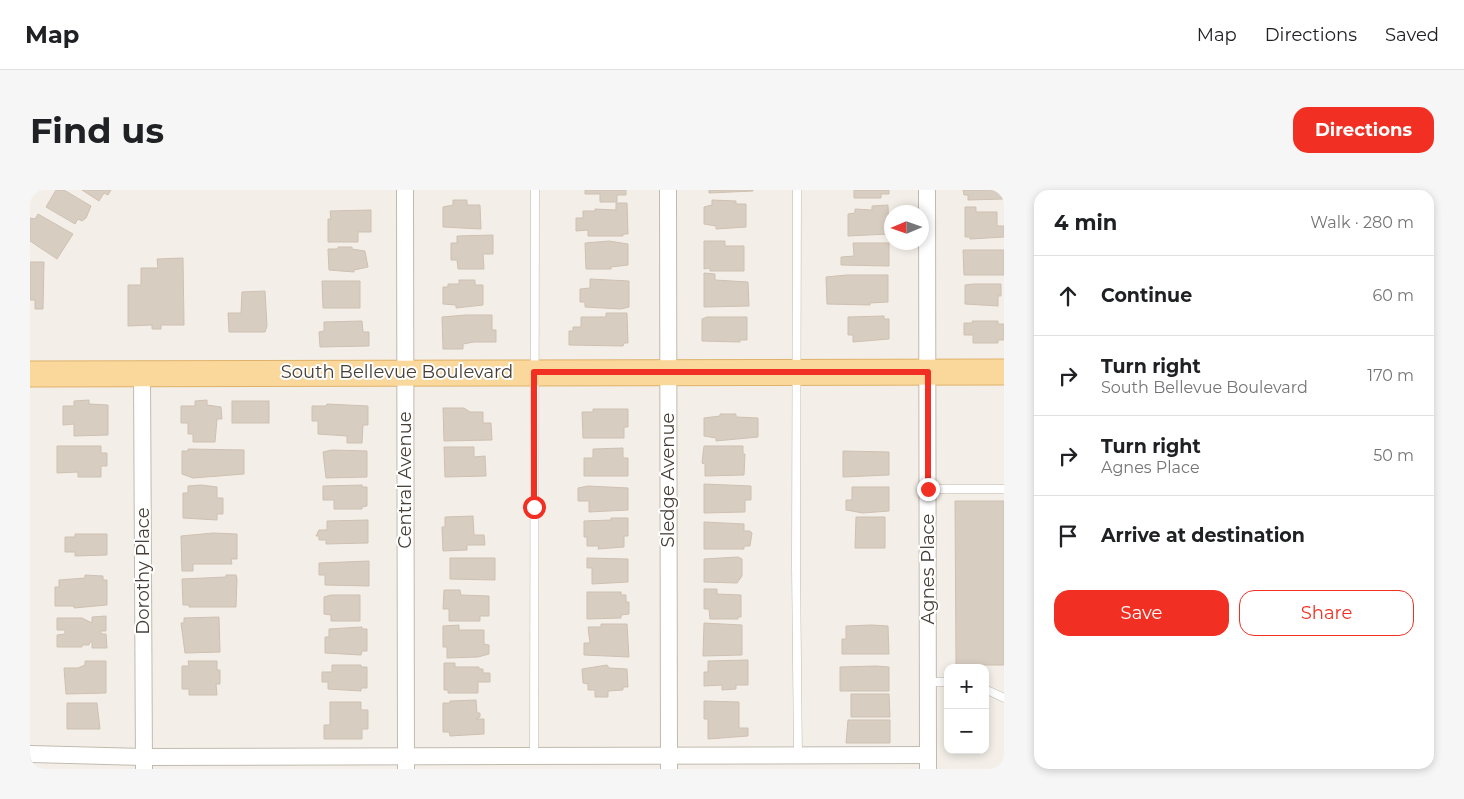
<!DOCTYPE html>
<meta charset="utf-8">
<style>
:root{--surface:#fff;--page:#f6f6f6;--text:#202124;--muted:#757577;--line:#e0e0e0;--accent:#f12f22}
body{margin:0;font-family:Montserrat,sans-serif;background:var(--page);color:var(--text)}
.controls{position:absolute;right:15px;bottom:15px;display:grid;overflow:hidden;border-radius:10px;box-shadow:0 2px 8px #0003}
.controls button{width:45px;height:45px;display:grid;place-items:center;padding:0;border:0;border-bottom:1px solid var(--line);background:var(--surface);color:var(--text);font:25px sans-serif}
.compass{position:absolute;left:854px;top:15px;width:45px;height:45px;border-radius:50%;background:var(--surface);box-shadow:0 2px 8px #0003;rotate:268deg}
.stop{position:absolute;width:15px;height:15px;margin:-11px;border:4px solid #f12f22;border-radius:50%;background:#fff}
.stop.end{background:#f12f22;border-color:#fff;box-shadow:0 1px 5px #0008}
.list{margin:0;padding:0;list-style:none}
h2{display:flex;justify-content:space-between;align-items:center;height:65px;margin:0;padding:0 20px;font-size:21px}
h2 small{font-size:16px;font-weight:400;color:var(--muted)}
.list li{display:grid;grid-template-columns:32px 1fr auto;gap:15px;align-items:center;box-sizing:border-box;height:80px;padding:0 20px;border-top:1px solid var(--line)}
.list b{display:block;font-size:19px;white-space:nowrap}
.list p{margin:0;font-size:16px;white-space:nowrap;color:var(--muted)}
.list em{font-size:16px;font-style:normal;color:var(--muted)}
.actions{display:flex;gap:10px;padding:15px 20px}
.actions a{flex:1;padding:11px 0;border:1px solid var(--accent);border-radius:15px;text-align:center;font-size:18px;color:var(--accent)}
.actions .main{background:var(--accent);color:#fff}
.icon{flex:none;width:28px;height:28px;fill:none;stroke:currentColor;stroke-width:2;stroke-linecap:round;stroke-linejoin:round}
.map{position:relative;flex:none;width:974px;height:579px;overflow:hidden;border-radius:15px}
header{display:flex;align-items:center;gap:30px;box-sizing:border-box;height:70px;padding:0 25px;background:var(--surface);border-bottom:1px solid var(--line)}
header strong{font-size:24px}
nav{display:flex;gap:28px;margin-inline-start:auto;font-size:18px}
.intro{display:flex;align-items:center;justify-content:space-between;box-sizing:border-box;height:120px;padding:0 30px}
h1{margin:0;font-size:35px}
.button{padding:12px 22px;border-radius:15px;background:var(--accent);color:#fff;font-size:18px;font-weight:700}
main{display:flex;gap:30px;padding:0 30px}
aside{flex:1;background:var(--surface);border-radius:15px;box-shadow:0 2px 8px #0003}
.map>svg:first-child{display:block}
</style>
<header>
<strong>Map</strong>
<nav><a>Map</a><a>Directions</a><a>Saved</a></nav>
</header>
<div class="intro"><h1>Find us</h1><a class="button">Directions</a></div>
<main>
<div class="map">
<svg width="974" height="579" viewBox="0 0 974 579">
<rect width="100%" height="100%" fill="#f3efe8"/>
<g fill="#d8cdc1" stroke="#cfc1b2">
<path d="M26,0H34L61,16L56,28L52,31L48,29L45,34L16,17Z"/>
<path d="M52,0H81L78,5L74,3L69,11Z"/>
<path d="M555,0H596V5H587V12H570V4H555Z"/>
<path d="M679,0H723V1L679,3Z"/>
<path d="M824,0H859V4H851V8H824Z"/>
<path d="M933,0H974V9L938,10V5H934Z"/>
<path d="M423,10H437V15H450L451,39L413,37V17L423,15Z"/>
<path d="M682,10L706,11V14H716V37L686,39V36L674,34V17L682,15Z"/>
<path d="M586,13H597L598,44H593V46H558V40L546,41V28H553V21H565V19L586,20Z"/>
<path d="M858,15L859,44L818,46V24L825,23V19L842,20V16Z"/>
<path d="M935,17H946V22H967V36H974V47L940,49V47H935Z"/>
<path d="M341,20V42H328V52H298V29H301L300,21Z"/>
<path d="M8,24L43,44L27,69L0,51V28L5,29Z"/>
<path d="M463,45V64H453L454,79H428L427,70H421V53H427V46Z"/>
<path d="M579,51L598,54V75L581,77V79H556L555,53Z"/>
<path d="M674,51H695V56H714V81H680V78L674,79Z"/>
<path d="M823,53H859V76L811,75V67L824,66Z"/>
<path d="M308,57H322V59L335,61L338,77L324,80V82L299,80L298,59H308Z"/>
<path d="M933,60H974V85H934Z"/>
<path d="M153,68L154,135H131V139H122V135L98,136V95H111V78H128L127,69Z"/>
<path d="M0,72H14L13,119H5V110H0Z"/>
<path d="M674,83L685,84V90L718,92L719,116L674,117Z"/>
<path d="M817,85H858V112L840,113V115L797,114L796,87Z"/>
<path d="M560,89L599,91V117L591,119L555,117V112H550V99L560,98Z"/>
<path d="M429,90H445V95H453V115L426,118V115L413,114V97H418V94H429Z"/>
<path d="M292,91H330V118H293Z"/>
<path d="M943,94H971V106H968V116L935,114V95Z"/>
<path d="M235,101L237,136L235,142H199L198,123H211L212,102Z"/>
<path d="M576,123H597L598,153H594L593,156L539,155V141H543V137H551V127H576Z"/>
<path d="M436,125H462V140H466V152H444L433,154V159H413L412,127Z"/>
<path d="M854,126V129H859V149L823,152V145H818V127Z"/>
<path d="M677,127H717V150H710V152L672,151V129Z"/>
<path d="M332,131L333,142H339V156L290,157L289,142L294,141V132Z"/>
<path d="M942,131H968V134H974V150H968V153H943V145H934V133H943Z"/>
<path d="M59,210V214L78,215V245L44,246V234L33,235V216H44V211Z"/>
<path d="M177,210V215L191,217L192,229H187L185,252H163V244H158V233H151V216H165V211Z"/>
<rect x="202" y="211" width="37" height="22"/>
<path d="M297,214L338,216V235H333L332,253H317V246L288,244V231H282V216H296Z"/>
<path d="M413,218H434L440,222H453V233H461L462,250L414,251Z"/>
<path d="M563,219H598V237H594V248H553L552,222H563Z"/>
<path d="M690,224H706V227L728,228V247L686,251V248L674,246V228L690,226Z"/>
<path d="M27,256H71V263H77V276H71V287H48V282L27,283Z"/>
<path d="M674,256H713V264H715L714,285L675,286V274L672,273Z"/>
<path d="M414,257H444V267L455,266L456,286L415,287Z"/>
<path d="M593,258V268H598V286H554V268H563V259Z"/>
<path d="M158,259L214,260V284L163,288L152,284V261H158Z"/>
<path d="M302,260L337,261V287L296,288L293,262Z"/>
<path d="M813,261L859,262V285L813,287Z"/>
<path d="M674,294L721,296V310H715V322L674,323Z"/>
<path d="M171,295L187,297V308H193V324H187V330L153,328V303H158V296Z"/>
<path d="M332,295V297H337V316L332,317V319H304V310H293V296Z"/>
<path d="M558,296L598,298V320L559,322V311H548V298Z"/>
<path d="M822,297H859V321L833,323L816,320V310H822Z"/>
<path d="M925,311H974V475H926Z"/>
<path d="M443,326L444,345H454L455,355H437V360L413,361L412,337H415V327Z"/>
<path d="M826,327H855V358H825Z"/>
<path d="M581,328H598V346H594V357L568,359L569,356H557V347H554V331L581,330Z"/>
<path d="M338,330V353L296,354V350H289V346H286L289,340H297V331Z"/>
<path d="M674,332L714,334V341H720L722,343L720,356H714V359H674Z"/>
<path d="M183,343L207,344V369H201L202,374H163V381H152L151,346Z"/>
<path d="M45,344H77V365L45,366V362H35V347H45Z"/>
<path d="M708,367L712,369V386L707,393L674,392V369Z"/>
<path d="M420,368H465V390L420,389Z"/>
<path d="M557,368L598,369V392L562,394V378H557Z"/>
<path d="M339,371V396L295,395V385H289V373Z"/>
<path d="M55,385L73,386V390H77V415L44,418V416H25V397H29V390L55,388Z"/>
<path d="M196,385H206L207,389L206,417H159V415H153L152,389L196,387Z"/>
<path d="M674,399H687V404L711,405V427H708V429H680L679,419H674Z"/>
<path d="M414,400H430L431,405L459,406V426H450V431H419V419H413Z"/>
<path d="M557,402H591V405H596V412H599V424L591,425V428L557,429Z"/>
<path d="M301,405H330V431H301V425L294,424V407Z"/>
<path d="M76,426V441H71V444H76L77,458H62V452H60L59,455H52V457H27V445L35,444V440H27V428H52L62,433V427Z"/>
<path d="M189,427L190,462L155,463L151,433H154V428Z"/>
<path d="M674,433L712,435V465L673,466Z"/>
<path d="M571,434H597L599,467L554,465V453H560L558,437H571Z"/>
<path d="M429,435V440H454V454L459,455V464L448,467L417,468V457H413V436Z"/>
<path d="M841,435L858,436L859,464H812V449H816V436Z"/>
<path d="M332,437V439H337V461H332L331,465L295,463V447H299V439Z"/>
<path d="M718,470V495H706V499L692,500V495L674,496V482H678V471Z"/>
<path d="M55,471H76V503L36,504L34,478H48L55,475Z"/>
<path d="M158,471H187V480H190V494H186L187,505H159V499H152V476H159Z"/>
<path d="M414,473H425V477H449V479H453V483H460V492H448V503H418V500H414Z"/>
<path d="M302,475H331V477H337V498H331V501L298,499V492H292V482H302Z"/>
<path d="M577,475L579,478L597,479L598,497H593V500L578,501V507H565V500H558V494L553,493L552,479Z"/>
<path d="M846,476L859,477V501H810V477Z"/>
<path d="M821,504H859L860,527H821Z"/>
<path d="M446,510L447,523H450V527L446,529H454V544L420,546L419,542H413V513H420V511Z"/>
<path d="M674,511L709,512V538H718V546L678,549V529H674Z"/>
<path d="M300,512H331V520H338V539H332V549H294V535H300Z"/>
<path d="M37,513H67L70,539H37Z"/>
<path d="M818,530H860V553H816Z"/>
</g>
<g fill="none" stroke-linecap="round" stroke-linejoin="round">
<defs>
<g id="lane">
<path d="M767,0L766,376L768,566"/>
<path d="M898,299H974"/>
<path d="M898,492H918"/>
<path d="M955,499L974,508"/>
<path d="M504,566L505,0"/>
</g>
<g id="street">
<path d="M375,0L376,579"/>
<path d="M638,0L639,579"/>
<path d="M897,0L898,579"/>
<path d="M112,182L114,579"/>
<path d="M0,564L113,567L898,565"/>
</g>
<path id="primary" d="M0,184L974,182"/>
</defs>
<use href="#lane" stroke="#c2b9ae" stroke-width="9"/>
<use href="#street" stroke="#c2b9ae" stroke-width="18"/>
<use href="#primary" stroke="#dfb26b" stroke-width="27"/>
<use href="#lane" stroke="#fff" stroke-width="8"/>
<use href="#street" stroke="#fff" stroke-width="16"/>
<use href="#primary" stroke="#fad79b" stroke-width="25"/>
</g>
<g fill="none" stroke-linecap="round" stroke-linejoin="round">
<path stroke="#f12f22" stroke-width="6" d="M504,317V182H898V299"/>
</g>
<g text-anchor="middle" stroke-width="4" stroke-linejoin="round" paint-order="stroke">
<g font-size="18" fill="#473f37" stroke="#fff">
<text x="367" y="188">South Bellevue Boulevard</text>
<text transform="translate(375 290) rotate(-90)" y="6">Central Avenue</text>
<text transform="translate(638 290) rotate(-90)" y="6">Sledge Avenue</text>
<text transform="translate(898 379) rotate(-90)" y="6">Agnes Place</text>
<text transform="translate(113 381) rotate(-90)" y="6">Dorothy Place</text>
</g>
</g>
</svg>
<div class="controls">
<button>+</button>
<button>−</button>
</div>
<svg class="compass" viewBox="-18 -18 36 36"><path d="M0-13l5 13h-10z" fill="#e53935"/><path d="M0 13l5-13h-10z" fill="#757577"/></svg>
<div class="stop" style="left:504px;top:317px"></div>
<div class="stop end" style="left:898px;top:299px"></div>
</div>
<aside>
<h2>4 min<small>Walk · 280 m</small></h2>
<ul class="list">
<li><svg class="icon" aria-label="ahead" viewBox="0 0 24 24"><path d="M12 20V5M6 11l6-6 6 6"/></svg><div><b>Continue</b></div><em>60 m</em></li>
<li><svg class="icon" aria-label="right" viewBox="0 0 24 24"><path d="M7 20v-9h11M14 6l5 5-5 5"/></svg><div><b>Turn right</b><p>South Bellevue Boulevard</p></div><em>170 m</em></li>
<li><svg class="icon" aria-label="right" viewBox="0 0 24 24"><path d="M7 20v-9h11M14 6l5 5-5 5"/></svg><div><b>Turn right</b><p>Agnes Place</p></div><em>50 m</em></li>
<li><svg class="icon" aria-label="arrive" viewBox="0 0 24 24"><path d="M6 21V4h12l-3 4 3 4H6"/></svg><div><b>Arrive at destination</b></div></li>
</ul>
<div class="actions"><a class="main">Save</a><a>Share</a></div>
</aside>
</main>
